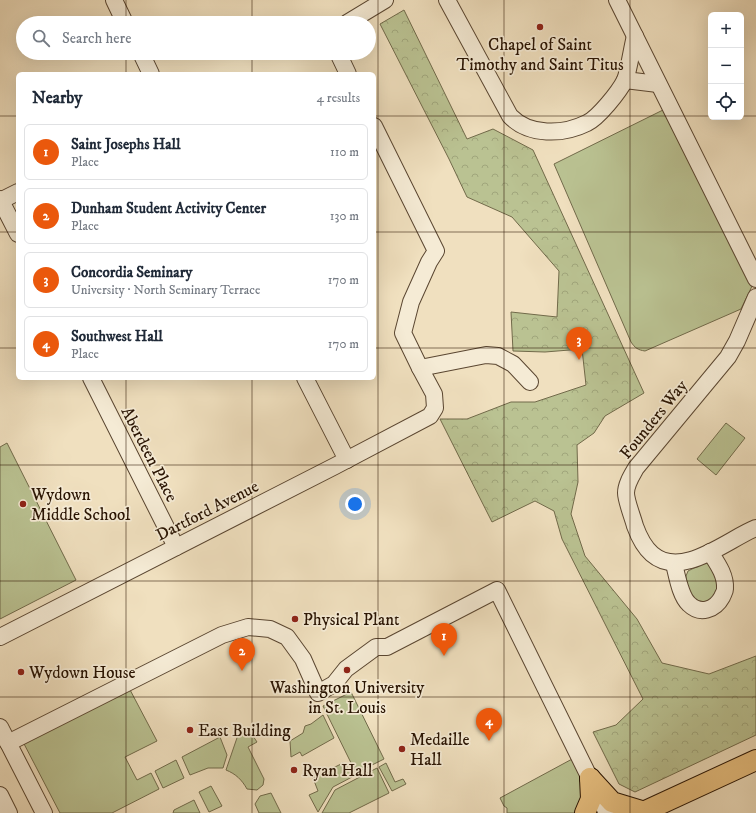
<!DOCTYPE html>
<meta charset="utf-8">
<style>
:root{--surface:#fff;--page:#f6f6f7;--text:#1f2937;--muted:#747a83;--line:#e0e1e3;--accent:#ea580c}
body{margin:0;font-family:"IM FELL DW Pica",serif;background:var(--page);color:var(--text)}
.controls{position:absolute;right:12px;top:12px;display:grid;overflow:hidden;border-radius:6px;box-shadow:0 4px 16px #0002}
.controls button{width:36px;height:36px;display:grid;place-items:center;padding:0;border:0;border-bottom:1px solid var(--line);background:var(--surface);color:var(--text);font:20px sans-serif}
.you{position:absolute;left:355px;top:504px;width:14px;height:14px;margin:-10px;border:3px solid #fff;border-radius:50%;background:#1a73e8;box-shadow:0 0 0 6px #1a73e833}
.badge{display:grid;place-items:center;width:26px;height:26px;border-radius:50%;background:var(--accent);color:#fff;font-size:13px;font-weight:700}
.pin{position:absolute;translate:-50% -33px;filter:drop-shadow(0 1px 2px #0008)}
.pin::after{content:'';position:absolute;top:21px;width:14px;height:12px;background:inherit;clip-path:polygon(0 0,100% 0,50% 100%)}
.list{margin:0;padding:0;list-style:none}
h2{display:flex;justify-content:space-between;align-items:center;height:52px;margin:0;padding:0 16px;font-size:17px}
h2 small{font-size:13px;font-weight:400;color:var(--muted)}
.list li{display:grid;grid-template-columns:26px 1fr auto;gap:12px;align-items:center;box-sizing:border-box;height:56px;margin:0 8px 8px;padding:0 8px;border:1px solid var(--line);border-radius:6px}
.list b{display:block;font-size:15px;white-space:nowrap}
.list p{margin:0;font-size:13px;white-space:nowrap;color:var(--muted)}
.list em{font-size:13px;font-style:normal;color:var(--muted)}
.icon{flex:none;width:22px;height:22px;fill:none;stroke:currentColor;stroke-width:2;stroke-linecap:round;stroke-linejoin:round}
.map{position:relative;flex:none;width:756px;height:813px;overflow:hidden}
.search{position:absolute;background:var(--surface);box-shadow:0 4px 16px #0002;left:16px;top:16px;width:360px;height:44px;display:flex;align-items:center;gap:10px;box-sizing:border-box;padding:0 14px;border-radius:22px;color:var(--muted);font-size:15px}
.panel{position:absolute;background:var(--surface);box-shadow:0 4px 16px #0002;left:16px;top:72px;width:360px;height:308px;border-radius:6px}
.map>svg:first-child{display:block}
</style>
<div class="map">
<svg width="756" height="813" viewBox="0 0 756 813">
<defs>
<pattern id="forest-crowns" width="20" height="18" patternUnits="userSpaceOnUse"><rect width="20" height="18" fill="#bac292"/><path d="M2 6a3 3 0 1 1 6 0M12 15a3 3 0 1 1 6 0" fill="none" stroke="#a0a67c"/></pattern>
</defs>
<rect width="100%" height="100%" fill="#f0e0bf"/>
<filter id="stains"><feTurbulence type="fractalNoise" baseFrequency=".005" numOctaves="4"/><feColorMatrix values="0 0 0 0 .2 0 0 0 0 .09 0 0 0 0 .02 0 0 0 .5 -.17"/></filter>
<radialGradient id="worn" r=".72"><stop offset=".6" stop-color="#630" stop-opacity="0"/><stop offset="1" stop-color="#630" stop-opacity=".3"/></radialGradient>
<g fill="#bac292" stroke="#716a4a">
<path d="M667,108L754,282L741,309L645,351C638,350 635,348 631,342L554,164Z"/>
<path d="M726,423L745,438L716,475L697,459Z"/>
<path d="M7,443L76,580L0,619V447Z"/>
<path d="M704,563H711L716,569L719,590L705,606L691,596L686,583V576L688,571Z"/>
<path d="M128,686L157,741L125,757L137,780L151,773L159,789L112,813H60L22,740Z"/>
<path d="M351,692L384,759L356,773L323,706Z"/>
<path d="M323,715L334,738L302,756L300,752L291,757L290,741L303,733L305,726L311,724Z"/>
<path d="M240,729L251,733L257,742L248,747L264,779L263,785L257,790L247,789C242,780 236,774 226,770Z"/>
<path d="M220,737L227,755L223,768H208L190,775L182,757Z"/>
<path d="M574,758L600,809L588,813H507V808L504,806L500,798Z"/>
<path d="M176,760L184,778L163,788L155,771Z"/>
<path d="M343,763L346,765L352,777L333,787L318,812L309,795L318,791L313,778Z"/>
<path d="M386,763L395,782L403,779L406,784L392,791L379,767Z"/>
<path d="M377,768L389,793L349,813H322L335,790Z"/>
<path d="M211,786L222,806L209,812L199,792Z"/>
<path d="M271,793L281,813H259L255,804L260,796Z"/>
<path d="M194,800L200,813H173L174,810Z"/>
</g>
<path fill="url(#forest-crowns)" stroke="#716a4a" d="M404,10L467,139L493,129L533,150L644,393L605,416L594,433L577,445L578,482L571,514L585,556L637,619L662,663L709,674L756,656V735L635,792L619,784L593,732L616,725L643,699L562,539L554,511L535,501L492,522L440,419H467L511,402H535L586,385L582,349L545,352L513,351L511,312L557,317L559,271L512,217L467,197L449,159L380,24Z"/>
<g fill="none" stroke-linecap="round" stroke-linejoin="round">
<defs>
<g id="minor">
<path d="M114,0L125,23"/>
<path d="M447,0L510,116C529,136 563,135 587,123C598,118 619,92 625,80C629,70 632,47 635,36"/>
<path d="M617,0L756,279"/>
<path d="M347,23L385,0"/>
<path d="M141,53L151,74"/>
<path d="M338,53L348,74"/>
<path d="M625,80L658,84"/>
<path d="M374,126L436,251L429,262L411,302L403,333L420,368"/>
<path d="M0,199L18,234"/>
<path d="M0,201L18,192"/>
<path d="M756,297L737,341L728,357L636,468C632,475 626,484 626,493C626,501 633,518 635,526C639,537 644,547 652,554C682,580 728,539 756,528"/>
<path d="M91,378L176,547"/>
<path d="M305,378L347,460"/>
<path d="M674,564C677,575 680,596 689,604C700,615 715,610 722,597C723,594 725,592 725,589C726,575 717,563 710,552"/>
<path d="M0,637L335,466L430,416L435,408L434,394L420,368L486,355L498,356L513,364L530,382"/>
<path d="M0,727L44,813"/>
<path d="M8,743L222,635L248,627L270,629L287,637L303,659L318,693L334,684L346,669L376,647H387L497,590L607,813"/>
<path d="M0,795L9,813"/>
</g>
<g id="major">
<path d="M590,778L612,802L645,812"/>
<path d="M585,813L591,799L590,778"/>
<path d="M641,813L756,760"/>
</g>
</defs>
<use href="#minor" stroke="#5a4631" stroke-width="18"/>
<use href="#major" stroke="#281302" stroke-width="22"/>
<use href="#minor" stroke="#f5ebd5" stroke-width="16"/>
<use href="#major" stroke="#e8c080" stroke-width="20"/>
</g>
<path fill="none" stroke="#281302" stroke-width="1" stroke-opacity="0.55" d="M126,0V23M252,0V23M378,0V813M504,0V813M630,0V813M126,53V74M252,53V74M0,116H18M374,116H711M741,116H756M0,232H18M374,232H756M0,348H18M374,348H756M126,378V813M252,378V813M0,465H756M0,581H756M0,697H756"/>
<g fill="#8f2418" stroke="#f5ebd5" stroke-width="1.5">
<circle cx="540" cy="27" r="4"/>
<circle cx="23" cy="504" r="4"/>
<circle cx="295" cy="619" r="4"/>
<circle cx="347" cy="670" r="4"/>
<circle cx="21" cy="672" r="4"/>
<circle cx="190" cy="730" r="4"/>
<circle cx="402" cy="749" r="4"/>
<circle cx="294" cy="770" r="4"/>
</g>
<g text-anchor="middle" stroke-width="3.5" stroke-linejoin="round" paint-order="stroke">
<g font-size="17" fill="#281302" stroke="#f5ebd5" text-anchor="start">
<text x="540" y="50" text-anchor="middle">Chapel of Saint<tspan x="540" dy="20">Timothy and Saint Titus</tspan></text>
<text x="31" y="500">Wydown<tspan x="31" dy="20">Middle School</tspan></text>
<text x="303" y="625">Physical Plant</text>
<text x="29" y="678">Wydown House</text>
<text x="347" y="693" text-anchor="middle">Washington University<tspan x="347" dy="20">in St. Louis</tspan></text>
<text x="198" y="736">East Building</text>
<text x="410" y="745">Medaille<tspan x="410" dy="20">Hall</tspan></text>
<text x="302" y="776">Ryan Hall</text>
</g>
<g font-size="17" fill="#281302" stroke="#f5ebd5">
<text transform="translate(653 419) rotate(-51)" y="6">Founders Way</text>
<text transform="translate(150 454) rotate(63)" y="6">Aberdeen Place</text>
<text transform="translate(207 510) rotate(-27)" y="6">Dartford Avenue</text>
</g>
</g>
<rect width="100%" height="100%" filter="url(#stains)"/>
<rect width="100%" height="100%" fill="url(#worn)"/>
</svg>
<div class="controls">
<button>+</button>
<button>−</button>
<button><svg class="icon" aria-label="locate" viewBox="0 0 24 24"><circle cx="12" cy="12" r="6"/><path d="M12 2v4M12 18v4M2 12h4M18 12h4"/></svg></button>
</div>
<div class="you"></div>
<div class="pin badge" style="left:444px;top:656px">1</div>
<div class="pin badge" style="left:242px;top:671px">2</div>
<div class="pin badge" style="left:579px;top:360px">3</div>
<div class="pin badge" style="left:489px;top:741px">4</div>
<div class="search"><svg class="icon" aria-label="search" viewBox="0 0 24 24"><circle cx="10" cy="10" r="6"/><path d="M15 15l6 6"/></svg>Search here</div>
<section class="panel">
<h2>Nearby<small>4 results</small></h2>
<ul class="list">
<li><span class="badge">1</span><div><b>Saint Josephs Hall</b><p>Place</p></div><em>110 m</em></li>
<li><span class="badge">2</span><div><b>Dunham Student Activity Center</b><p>Place</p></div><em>130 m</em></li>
<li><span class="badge">3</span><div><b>Concordia Seminary</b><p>University · North Seminary Terrace</p></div><em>170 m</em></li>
<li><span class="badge">4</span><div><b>Southwest Hall</b><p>Place</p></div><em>170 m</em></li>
</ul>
</section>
</div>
